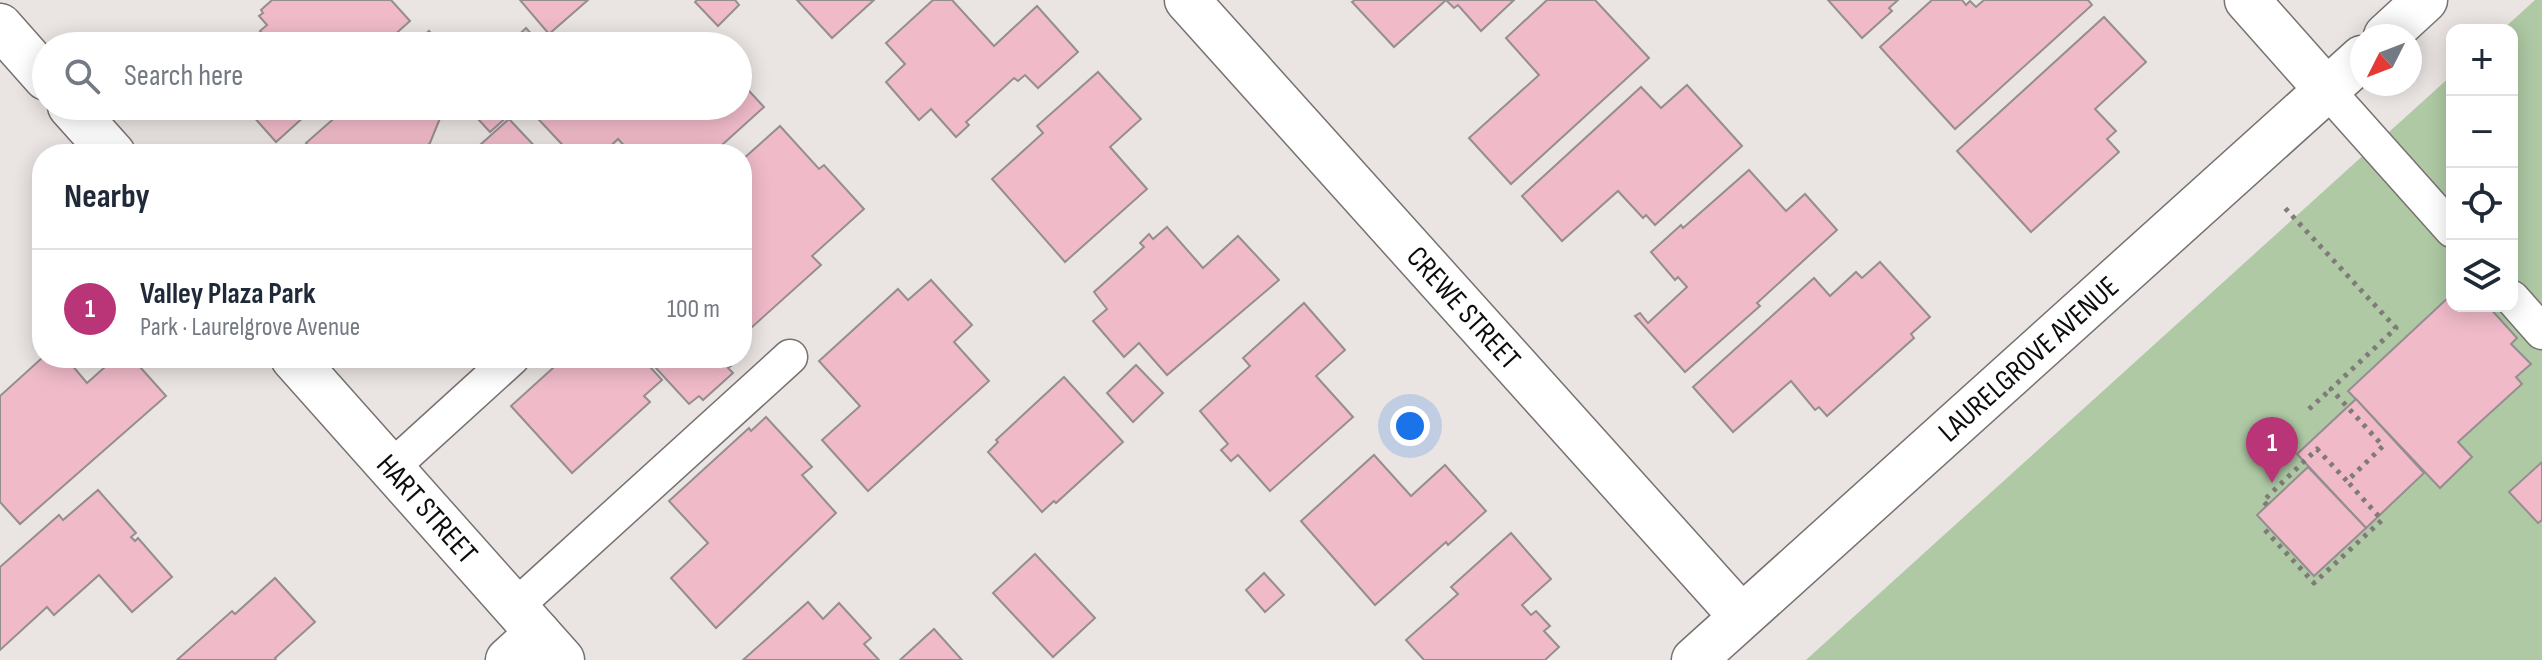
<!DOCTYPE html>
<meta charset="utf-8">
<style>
:root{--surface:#fff;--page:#f6f6f7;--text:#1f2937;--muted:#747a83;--line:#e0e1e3;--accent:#ba3478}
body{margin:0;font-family:"Sofia Sans Condensed",sans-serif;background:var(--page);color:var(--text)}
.controls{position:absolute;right:24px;top:24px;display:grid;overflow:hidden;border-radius:16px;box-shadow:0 4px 20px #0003}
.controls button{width:72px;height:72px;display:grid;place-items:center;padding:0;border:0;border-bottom:2px solid var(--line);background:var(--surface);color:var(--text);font:40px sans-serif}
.compass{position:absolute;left:2350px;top:24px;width:72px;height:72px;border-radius:50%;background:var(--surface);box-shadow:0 4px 20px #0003;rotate:228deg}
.you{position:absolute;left:1410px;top:426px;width:28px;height:28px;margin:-20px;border:6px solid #fff;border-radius:50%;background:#1a73e8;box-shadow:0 0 0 12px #1a73e833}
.badge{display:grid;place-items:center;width:52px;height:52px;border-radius:50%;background:var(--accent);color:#fff;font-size:26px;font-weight:700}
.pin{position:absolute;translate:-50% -66px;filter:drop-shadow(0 2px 4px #0008)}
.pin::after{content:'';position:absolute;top:42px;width:28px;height:24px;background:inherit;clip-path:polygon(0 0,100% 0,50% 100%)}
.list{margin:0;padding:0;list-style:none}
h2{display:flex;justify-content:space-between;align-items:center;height:104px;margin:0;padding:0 32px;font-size:34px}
h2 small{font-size:26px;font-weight:400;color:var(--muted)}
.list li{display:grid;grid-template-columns:52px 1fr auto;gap:24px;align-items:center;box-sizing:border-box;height:120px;padding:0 32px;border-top:2px solid var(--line)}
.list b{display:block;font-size:30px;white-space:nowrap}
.list p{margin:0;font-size:26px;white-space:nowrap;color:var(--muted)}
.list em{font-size:26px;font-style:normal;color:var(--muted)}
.icon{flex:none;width:44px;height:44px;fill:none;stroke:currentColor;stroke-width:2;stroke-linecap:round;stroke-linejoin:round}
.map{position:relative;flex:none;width:2542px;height:660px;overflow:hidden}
.search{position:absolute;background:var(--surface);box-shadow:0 4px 20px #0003;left:32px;top:32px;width:720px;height:88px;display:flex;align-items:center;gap:20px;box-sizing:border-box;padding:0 28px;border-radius:44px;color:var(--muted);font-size:30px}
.panel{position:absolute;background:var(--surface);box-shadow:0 4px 20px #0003;left:32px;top:144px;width:720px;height:224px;border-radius:32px}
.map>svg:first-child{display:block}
</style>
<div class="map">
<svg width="2542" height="660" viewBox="0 0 2542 660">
<rect width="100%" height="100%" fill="#eae4e2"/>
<path fill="#aec9a4" d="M2535,0H2542V660H1806L2452,75V306H2512V30H2502Z"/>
<g fill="#f0bac9" stroke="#948e90" stroke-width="2">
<path d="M272,0H391L410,21L382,46H274L260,31L267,25L259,16L263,13L261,10Z"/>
<path d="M520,0H588L549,34Z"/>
<path d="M697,0H735L739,5L718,26L695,2Z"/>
<path d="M797,0H874L832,38Z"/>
<path d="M933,0H952L994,46L1037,6L1078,52L1038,88L1025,75L1018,81L1014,78L966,122L969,125L956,137L931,109L919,120L886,82L905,64L886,43Z"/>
<path d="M1355,0H1514L1481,31L1458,5L1454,8L1446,0L1394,47L1352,2Z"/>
<path d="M1547,0H1595L1649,58L1511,184L1469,138L1539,75L1506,38Z"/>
<path d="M1828,0H1898L1889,8L1892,11L1862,38Z"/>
<path d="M1932,0H1962L1966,5L1970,1L1976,7L1984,0H2088L2092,5L1955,129L1880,47Z"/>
<path d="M2104,17L2146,62L2095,109L2116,131L2107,139L2119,152L2031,232L1957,151Z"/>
<path d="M526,28L542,46H507Z"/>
<path d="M429,31L443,46H412Z"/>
<path d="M1098,72L1141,119L1110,147L1147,189L1065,262L992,179L1043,133L1037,126Z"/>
<path d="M738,79L764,107L712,154H632L618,139L602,154H571L526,106H738Z"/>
<path d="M1687,85L1742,146L1655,225L1646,215L1643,218L1618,191L1562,241L1522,196L1641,87L1661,108Z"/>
<path d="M244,106H316L276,142Z"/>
<path d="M348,106H438L443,111L430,143L418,154L416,152L413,154H316L306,143Z"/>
<path d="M466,106H519L490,132Z"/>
<path d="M509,119L542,154H470Z"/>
<path d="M780,126L819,169L824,165L864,209L812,256L821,265L742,336V160Z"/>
<path d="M1749,170L1786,211L1805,194L1837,230L1757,303L1760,306L1685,372L1635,316L1640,313L1648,323L1687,287L1678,277L1675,280L1651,252L1681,225L1683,228Z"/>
<path d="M1167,227L1203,268L1238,236L1279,280L1167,375L1139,343L1124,357L1093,321L1107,309L1094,292L1144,247L1140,243L1149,234L1153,239Z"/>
<path d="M1880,262L1930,317L1911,334L1914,338L1827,416L1819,407L1815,410L1791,381L1733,432L1693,387L1814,278L1830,296L1856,272L1862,278Z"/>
<path d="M931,280L972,325L954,342L989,381L868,491L822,440L860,406L819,361L898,289L908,300Z"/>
<path d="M2452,294V306H2488L2517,338L2511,344L2531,364L2516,377L2522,384L2458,442L2472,457L2440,488L2348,391Z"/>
<path d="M1304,303L1345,350L1316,376L1353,417L1270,491L1238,455L1231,461L1221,450L1228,444L1200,411L1250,366L1243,358Z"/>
<path d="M42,358H66L87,383L115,358H132L166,396L20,524L0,502V396Z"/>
<path d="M564,358H642L662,380L644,396L650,402L572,473L511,406Z"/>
<path d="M666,358H724L731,366L728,368L733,373L703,400L699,396L689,404L655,367Z"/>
<path d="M1136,365L1163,393L1133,422L1107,393Z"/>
<path d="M1064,377L1123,442L1056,503L1054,501L1042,512L988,452L998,442L996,440Z"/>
<path d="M2356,399L2424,473L2366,528L2297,454Z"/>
<path d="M766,417L812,467L802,475L836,513L716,628L671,578L708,543L669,501L749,428L751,431Z"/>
<path d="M1374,455L1411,496L1445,465L1486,511L1448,545L1446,542L1375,605L1301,521Z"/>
<path d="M2542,462V520L2538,523L2509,492Z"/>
<path d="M2308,467L2366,528L2314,576L2257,515Z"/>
<path d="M98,490L136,533L131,537L135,541L138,538L172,577L132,612L99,575L54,615L47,607L0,650V567L59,515L63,520Z"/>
<path d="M1511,533L1551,579L1522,605L1531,615L1536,611L1550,626L1544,631L1559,647L1545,660H1424L1406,640L1458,594L1451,587Z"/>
<path d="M1035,554L1095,618L1053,657L993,593Z"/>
<path d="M1264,573L1284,595L1265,612L1246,590Z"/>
<path d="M275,578L315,622L275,658L276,660H177L232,611L235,614Z"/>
<path d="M808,602L823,619L839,603L871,638L864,644L879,660H743Z"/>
<path d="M934,629L962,660H900Z"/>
</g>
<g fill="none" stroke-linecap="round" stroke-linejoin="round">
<defs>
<g id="service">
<path d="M2327,90L2452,230"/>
<path d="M2512,298L2542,332"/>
<path d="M391,468L512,358"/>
<path d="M515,607L790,357"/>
</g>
<g id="minor">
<path id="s1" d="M1187,0L1741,616"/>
<path d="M2247,0L2327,90"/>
<path d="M0,26L46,78"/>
<path d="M2386,36L2425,0"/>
<path d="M70,106L113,154"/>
<path id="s2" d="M293,358L562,660"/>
<path d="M508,660L538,633"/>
<path id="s3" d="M1694,660L2362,58"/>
</g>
</defs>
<use href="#service" stroke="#777270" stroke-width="37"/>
<use href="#minor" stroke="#777270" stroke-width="47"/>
<g stroke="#7f7b79" stroke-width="5" stroke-dasharray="4 6" stroke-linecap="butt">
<path d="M2309,409L2331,389"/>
<path d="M2267,505L2263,501L2317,449L2347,481L2383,446L2331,389L2396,328L2285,208"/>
<path d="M2265,530L2314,583L2382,520L2347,481"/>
</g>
<use href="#service" stroke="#fff" stroke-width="34"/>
<use href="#minor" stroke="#fff" stroke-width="44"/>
</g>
<g text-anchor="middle" stroke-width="7" stroke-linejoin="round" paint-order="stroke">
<g font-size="30" fill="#0e0c0b" stroke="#eae4e2">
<text dy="10" stroke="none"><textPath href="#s1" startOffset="414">CREWE STREET</textPath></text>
<text dy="10" stroke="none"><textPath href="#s3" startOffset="450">LAURELGROVE AVENUE</textPath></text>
<text dy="10" stroke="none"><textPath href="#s2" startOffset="202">HART STREET</textPath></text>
</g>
</g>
</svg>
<div class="controls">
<button>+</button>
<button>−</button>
<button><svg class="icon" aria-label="locate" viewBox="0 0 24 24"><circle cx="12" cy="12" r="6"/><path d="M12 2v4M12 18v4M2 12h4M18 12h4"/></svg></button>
<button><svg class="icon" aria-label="layers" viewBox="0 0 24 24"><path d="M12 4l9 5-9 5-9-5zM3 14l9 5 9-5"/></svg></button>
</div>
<svg class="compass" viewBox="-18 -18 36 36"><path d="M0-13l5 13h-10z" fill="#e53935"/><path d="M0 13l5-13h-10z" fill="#747a83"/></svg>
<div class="you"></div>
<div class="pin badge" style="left:2272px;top:483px">1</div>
<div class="search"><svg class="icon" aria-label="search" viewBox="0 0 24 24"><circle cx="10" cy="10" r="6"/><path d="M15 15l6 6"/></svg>Search here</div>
<section class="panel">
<h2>Nearby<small></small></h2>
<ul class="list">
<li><span class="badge">1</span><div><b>Valley Plaza Park</b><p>Park · Laurelgrove Avenue</p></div><em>100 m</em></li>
</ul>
</section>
</div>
